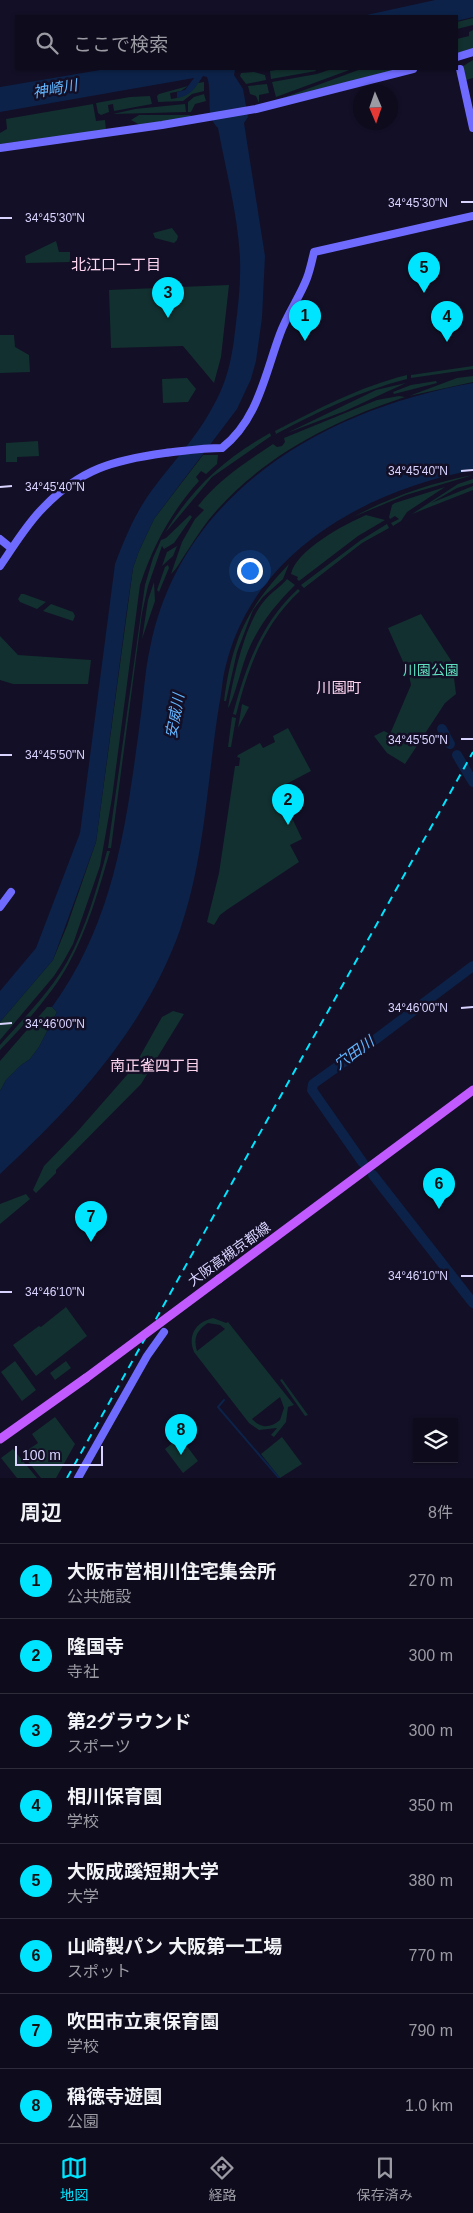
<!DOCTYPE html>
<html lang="ja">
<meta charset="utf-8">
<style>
:root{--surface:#0e0b1c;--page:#171425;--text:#f1f3f6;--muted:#9b9ba3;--line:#2e2b3b;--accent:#00e5ff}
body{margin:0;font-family:Helvetica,"Noto Sans JP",sans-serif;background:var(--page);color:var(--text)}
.controls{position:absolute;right:15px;bottom:15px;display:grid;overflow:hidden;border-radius:0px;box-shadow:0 1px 4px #0004}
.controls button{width:45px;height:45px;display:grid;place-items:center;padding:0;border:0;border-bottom:1px solid var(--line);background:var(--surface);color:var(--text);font:25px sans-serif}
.compass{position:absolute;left:353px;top:85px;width:45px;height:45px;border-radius:50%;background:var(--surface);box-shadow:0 1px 4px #0004;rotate:178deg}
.scale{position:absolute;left:15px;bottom:12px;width:88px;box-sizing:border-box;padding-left:5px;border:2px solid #d9d4ff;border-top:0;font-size:14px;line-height:18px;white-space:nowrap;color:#d9d4ff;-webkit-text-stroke:4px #130f26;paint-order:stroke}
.you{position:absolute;left:249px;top:570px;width:18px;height:18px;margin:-12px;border:4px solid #fff;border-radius:50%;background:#1a73e8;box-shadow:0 0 0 8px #1a73e833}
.badge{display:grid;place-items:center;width:32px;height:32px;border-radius:50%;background:var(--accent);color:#111;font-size:16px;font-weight:700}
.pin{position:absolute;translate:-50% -41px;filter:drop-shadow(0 1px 2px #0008)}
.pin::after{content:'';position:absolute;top:26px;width:18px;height:15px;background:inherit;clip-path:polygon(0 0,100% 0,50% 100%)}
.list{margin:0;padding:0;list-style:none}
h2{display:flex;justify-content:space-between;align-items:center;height:65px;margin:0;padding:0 20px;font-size:21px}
h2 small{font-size:16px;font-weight:400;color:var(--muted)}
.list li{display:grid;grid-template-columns:32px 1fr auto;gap:15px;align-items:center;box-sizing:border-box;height:75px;padding:0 20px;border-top:1px solid var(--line)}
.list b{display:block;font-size:19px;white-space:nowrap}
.list p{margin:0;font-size:16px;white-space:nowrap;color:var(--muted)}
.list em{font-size:16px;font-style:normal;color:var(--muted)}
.icon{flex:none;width:28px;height:28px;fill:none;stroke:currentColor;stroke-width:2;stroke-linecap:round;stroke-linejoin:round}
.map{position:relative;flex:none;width:473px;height:1478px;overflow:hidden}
.search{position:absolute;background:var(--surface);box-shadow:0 1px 4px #0004;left:15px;right:15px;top:15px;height:55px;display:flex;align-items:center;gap:12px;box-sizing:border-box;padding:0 18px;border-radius:0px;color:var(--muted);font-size:19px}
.sheet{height:665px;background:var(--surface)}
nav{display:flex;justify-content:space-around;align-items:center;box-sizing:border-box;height:70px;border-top:1px solid var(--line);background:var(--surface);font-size:14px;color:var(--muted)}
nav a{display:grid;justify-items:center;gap:2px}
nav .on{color:var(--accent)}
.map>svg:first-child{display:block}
</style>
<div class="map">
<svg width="473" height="1478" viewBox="0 0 473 1478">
<rect width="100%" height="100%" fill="#130f26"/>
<g fill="#12302f" fill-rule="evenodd">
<path d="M473,18V25L457,29V22Z"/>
<path d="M473,30V48L457,53V39L469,36V32Z"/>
<path d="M473,60V78L466,80L463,66Z"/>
<path d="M282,69H315L316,71L271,79L270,71Z"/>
<path d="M332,69H352L276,97L272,82L317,74Z"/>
<path d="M361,69H400L280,99Z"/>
<path d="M254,72L265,75L266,80L246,84L240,76L241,73Z"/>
<path d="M204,82V91L192,94L183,101L158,102L157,96L159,94L188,86L181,91L170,93L171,99C183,97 191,94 198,83Z"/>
<path d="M267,84L269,93L259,95V103L256,96L250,94L248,86Z"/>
<path d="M204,94L206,101L195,104L191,112H188V102L194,97Z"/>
<path d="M150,96L152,104L114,111L113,104L108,105L109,112L101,115L98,113L96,103L130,97Z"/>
<path d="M93,104L96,121L105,120L106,130L0,144V133L7,129L6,119Z"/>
<path d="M185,104L186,112L113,114L135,109Z"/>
<path d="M139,115H191L190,117L140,125L131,120Z"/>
<path d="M172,228L178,236L177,240L174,243L155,238L153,233Z"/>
<path d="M56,241L59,252H70V262L26,263L25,256Z"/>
<path d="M229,285L221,357L214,383L183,346L111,348L109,290Z"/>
<path d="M0,335H14L15,347L29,355L30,372L0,373Z"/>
<path d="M473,366V369L411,378V375Z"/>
<path d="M407,375V379C360,391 319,411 276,434L275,431C318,409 359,387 407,375Z"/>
<path d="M473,376V382L409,396L457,378Z"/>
<path d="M187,378L196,389L188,402L163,403L162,379Z"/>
<path d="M436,381L437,383L394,394L393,392L411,385Z"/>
<path d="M406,383L345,411L287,433L376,390Z"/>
<path d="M399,396L405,397C335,420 267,454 217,510C206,522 197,536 188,550C183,557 177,569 171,574L182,542L195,519L204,510L198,506C219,479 245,463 273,444L277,447L282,446L285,442L284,438L377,400Z"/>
<path d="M270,433L271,436L212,477L165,533C192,488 224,459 270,433Z"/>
<path d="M38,441L39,456L17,457V462H6V443Z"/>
<path d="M203,455H218L217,464L206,474L201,471L196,477L199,481C171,512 153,546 140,585L112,798L100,866L73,944L63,962L54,976L0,1040V1022L53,960L67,926L96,842L133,568L139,551L154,519Z"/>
<path d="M473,475L406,495L353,517C391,497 430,483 473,475Z"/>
<path d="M473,479V483L457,488L431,503L473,486V490L412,514L458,484Z"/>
<path d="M445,487L407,512L401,521L393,526L391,523L399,519L395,516L390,519L389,517L392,505L395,503Z"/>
<path d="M190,515L192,517L174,543L164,549L162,546L148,586L142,613L111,848H108L145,585L153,558L161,540L166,538Z"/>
<path d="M366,515L385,520L358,536L299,581L297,579L298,577L291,574C296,550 345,524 366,515Z"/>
<path d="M387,524L389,528L362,543L304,588L301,585L361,540Z"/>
<path d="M177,546L173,556L162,566L167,552Z"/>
<path d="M289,564L283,579L263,597L253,610L237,652L226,701H224C232,640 246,609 289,564Z"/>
<path d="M168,565L169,568L159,592L157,590L165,567Z"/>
<path d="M287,579L295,585C275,605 259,625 248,651C243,662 233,703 228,708C233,679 245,622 265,600C271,592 281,587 287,579Z"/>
<path d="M154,582L155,601L142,639L148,600Z"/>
<path d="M298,589L300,591C263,625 248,668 236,715L233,714C246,666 261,623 298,589Z"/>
<path d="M21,594H24L46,602L37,609L20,602L18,599Z"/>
<path d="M51,604L73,612L75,616L73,621L43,611Z"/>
<path d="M421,614L452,662L456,694L445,703L405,764L387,753L374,736L384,731L390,734L411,685L409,675L388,628Z"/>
<path d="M0,636L18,655L91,660L88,684H13L0,680Z"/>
<path d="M242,704L249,707L238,728Z"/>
<path d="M232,717L236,718L231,747H228Z"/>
<path d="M288,728L311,771L273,791L290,821L293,820L302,839L290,845L299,862L228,909L220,915L214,925L207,922L219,873L235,766H239L240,758L237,757L238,755L260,743L263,748L275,742L273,736Z"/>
<path d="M107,851H110C99,889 88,928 69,963C56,989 21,1029 0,1050V1045C23,1019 50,992 67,962C86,928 97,888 107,851Z"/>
<path d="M47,1007H52L57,1012L39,1047L30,1059L20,1066L6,1080L0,1091V1061Z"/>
<path d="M173,1011L184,1014L141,1084L56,1170V1173L36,1193L33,1190L44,1166L77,1132L134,1067L162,1017Z"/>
<path d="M26,1194L30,1199L0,1224V1204Z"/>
<path d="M66,1307L87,1336L36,1376L13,1345L39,1326L41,1327Z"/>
<path d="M213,1318L226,1323L228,1322L294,1405L288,1407L286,1422L274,1437L271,1435L277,1428L259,1430L249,1423L194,1352C187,1335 196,1322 213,1318ZM208,1323L220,1325L225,1329L197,1351C193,1338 197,1330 208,1323ZM280,1397L284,1408L280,1420C270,1428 262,1429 252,1419Z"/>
<path d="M15,1361L36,1390L22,1401L1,1372Z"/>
<path d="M66,1361L71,1368L55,1380L50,1373Z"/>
<path d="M282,1379L308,1415L305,1416L280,1380Z"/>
<path d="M55,1417L75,1444L56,1478H41L22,1454L38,1443L32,1434Z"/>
<path d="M180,1437L198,1461L183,1473L165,1449Z"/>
<path d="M282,1437L302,1464L280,1478L261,1454Z"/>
<path d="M13,1449L37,1478H17L1,1458Z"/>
</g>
<g fill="#0c2248">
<path d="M435,0H473V17L457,21V16H362Z"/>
<path d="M106,69H238L235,70L234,75L243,89L248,117L244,123L265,256L262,318L256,361L251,379L237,409L154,519L139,551L133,568L127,609L96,842L53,960L0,1022V991L36,948L80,833L115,564C125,538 135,513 152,490C172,463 195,439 211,410C226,385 232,360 235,331C238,307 241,283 240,259C238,215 226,171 218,128C204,115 213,93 207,77L203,76C196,87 191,96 177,98V92L185,90L194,78L0,112V87Z"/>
<path d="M473,383V470C365,491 254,552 226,665C222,679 222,693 219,706C207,781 205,858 180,930C145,1028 75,1105 0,1174V1091L6,1080L20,1066L30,1059L39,1047L57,1012L52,1007C116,919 127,819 141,714C144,692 145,670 150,648C181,491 326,409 473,383Z"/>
</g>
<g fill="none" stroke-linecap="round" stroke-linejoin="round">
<path stroke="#0c2248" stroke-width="2" d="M224,1400L218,1407L279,1478"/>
<g stroke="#0c2248" stroke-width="10">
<path d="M442,729L450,744"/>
<path d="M457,755L473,782"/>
<path d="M363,1163L312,1090L313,1084L376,1039L473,966"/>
<path d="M373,1175L473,1303"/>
</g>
<g stroke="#6f6bff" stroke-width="8">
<path d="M457,57L473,52"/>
<path d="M460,69L473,128"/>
<path d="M0,148L162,125L256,109L413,69"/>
<path d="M0,539L11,548"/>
<path d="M0,566C14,546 26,525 43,508C80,469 114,460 165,453C184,451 202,448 222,448C258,420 265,374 280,334C287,314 300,297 307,278C310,270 312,261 314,252L473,216"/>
<path d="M0,907L11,892"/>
<path d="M78,1478L147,1356L164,1332"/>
</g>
<g stroke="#c25bff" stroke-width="9">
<path d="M219,1279L473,1090"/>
<path d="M0,1439L86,1378"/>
</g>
<path stroke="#00e5ff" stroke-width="2" stroke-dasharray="8 6" stroke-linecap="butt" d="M67,1478L473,752"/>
<path stroke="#c25bff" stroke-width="9" d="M86,1378L219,1279"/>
</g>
<path fill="none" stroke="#d9d4ff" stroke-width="2" d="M461,202H473M0,218H12M461,471L473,470M0,487L12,486M461,739H473M0,755H12M461,1008L473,1007M0,1024L12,1023M461,1276H473M0,1292H12"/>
<g text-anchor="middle" stroke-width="5" stroke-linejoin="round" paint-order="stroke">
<g font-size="14" fill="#5fe0c0" stroke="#130f26">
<text x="431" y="675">川園公園</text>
</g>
<g font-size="14" fill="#d9d4ff" stroke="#130f26">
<text transform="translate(229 1254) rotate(-36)" y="5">大阪高槻京都線</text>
</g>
<g font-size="15" font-style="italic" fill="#62b6ff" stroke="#130f26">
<text transform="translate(55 89) rotate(-10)" y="5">神崎川</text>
<text transform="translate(175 716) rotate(-80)" y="5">安威川</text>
<text transform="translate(354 1053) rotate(-36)" y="5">穴田川</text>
</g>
<g font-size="15" fill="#ffd6f0" stroke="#130f26">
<text x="116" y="270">北江口一丁目</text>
<text x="339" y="693">川園町</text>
<text x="155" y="1071">南正雀四丁目</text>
</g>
</g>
<g font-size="12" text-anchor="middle" fill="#d9d4ff" stroke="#130f26" stroke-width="5" stroke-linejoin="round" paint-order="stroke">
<text x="418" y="207">34°45'30"N</text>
<text x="55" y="222">34°45'30"N</text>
<text x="418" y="475">34°45'40"N</text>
<text x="55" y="491">34°45'40"N</text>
<text x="418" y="744">34°45'50"N</text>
<text x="55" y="759">34°45'50"N</text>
<text x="418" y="1012">34°46'00"N</text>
<text x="55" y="1028">34°46'00"N</text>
<text x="418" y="1280">34°46'10"N</text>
<text x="55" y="1296">34°46'10"N</text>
</g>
</svg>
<div class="controls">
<button><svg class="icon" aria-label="layers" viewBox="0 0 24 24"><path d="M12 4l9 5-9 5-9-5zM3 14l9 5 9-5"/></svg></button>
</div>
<svg class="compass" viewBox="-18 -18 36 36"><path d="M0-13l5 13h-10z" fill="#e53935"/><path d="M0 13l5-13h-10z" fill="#9b9ba3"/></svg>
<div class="scale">100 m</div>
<div class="you"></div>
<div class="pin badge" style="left:305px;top:341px">1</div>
<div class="pin badge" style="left:288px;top:825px">2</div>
<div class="pin badge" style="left:168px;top:318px">3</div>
<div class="pin badge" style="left:447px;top:342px">4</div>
<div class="pin badge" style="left:424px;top:293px">5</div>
<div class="pin badge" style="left:439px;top:1209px">6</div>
<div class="pin badge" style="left:91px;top:1242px">7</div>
<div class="pin badge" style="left:181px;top:1455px">8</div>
<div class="search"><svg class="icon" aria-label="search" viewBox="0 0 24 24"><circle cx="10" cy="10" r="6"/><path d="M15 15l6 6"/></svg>ここで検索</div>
</div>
<section class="sheet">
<h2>周辺<small>8件</small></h2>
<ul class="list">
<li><span class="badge">1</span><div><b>大阪市営相川住宅集会所</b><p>公共施設</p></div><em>270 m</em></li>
<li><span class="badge">2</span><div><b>隆国寺</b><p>寺社</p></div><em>300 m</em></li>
<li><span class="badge">3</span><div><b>第2グラウンド</b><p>スポーツ</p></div><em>300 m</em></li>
<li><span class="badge">4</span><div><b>相川保育園</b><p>学校</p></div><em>350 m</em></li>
<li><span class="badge">5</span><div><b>大阪成蹊短期大学</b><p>大学</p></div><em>380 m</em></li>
<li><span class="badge">6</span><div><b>山崎製パン 大阪第一工場</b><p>スポット</p></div><em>770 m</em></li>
<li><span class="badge">7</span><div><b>吹田市立東保育園</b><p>学校</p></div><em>790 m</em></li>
<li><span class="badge">8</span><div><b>稱徳寺遊園</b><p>公園</p></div><em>1.0 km</em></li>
</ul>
</section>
<nav>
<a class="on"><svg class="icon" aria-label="map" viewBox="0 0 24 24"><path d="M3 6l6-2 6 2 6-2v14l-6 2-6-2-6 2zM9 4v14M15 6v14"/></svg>地図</a>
<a><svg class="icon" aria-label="directions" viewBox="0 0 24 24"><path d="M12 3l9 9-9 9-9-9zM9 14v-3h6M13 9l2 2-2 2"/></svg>経路</a>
<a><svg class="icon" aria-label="saved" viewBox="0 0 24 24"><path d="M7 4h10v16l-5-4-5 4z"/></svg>保存済み</a>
</nav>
